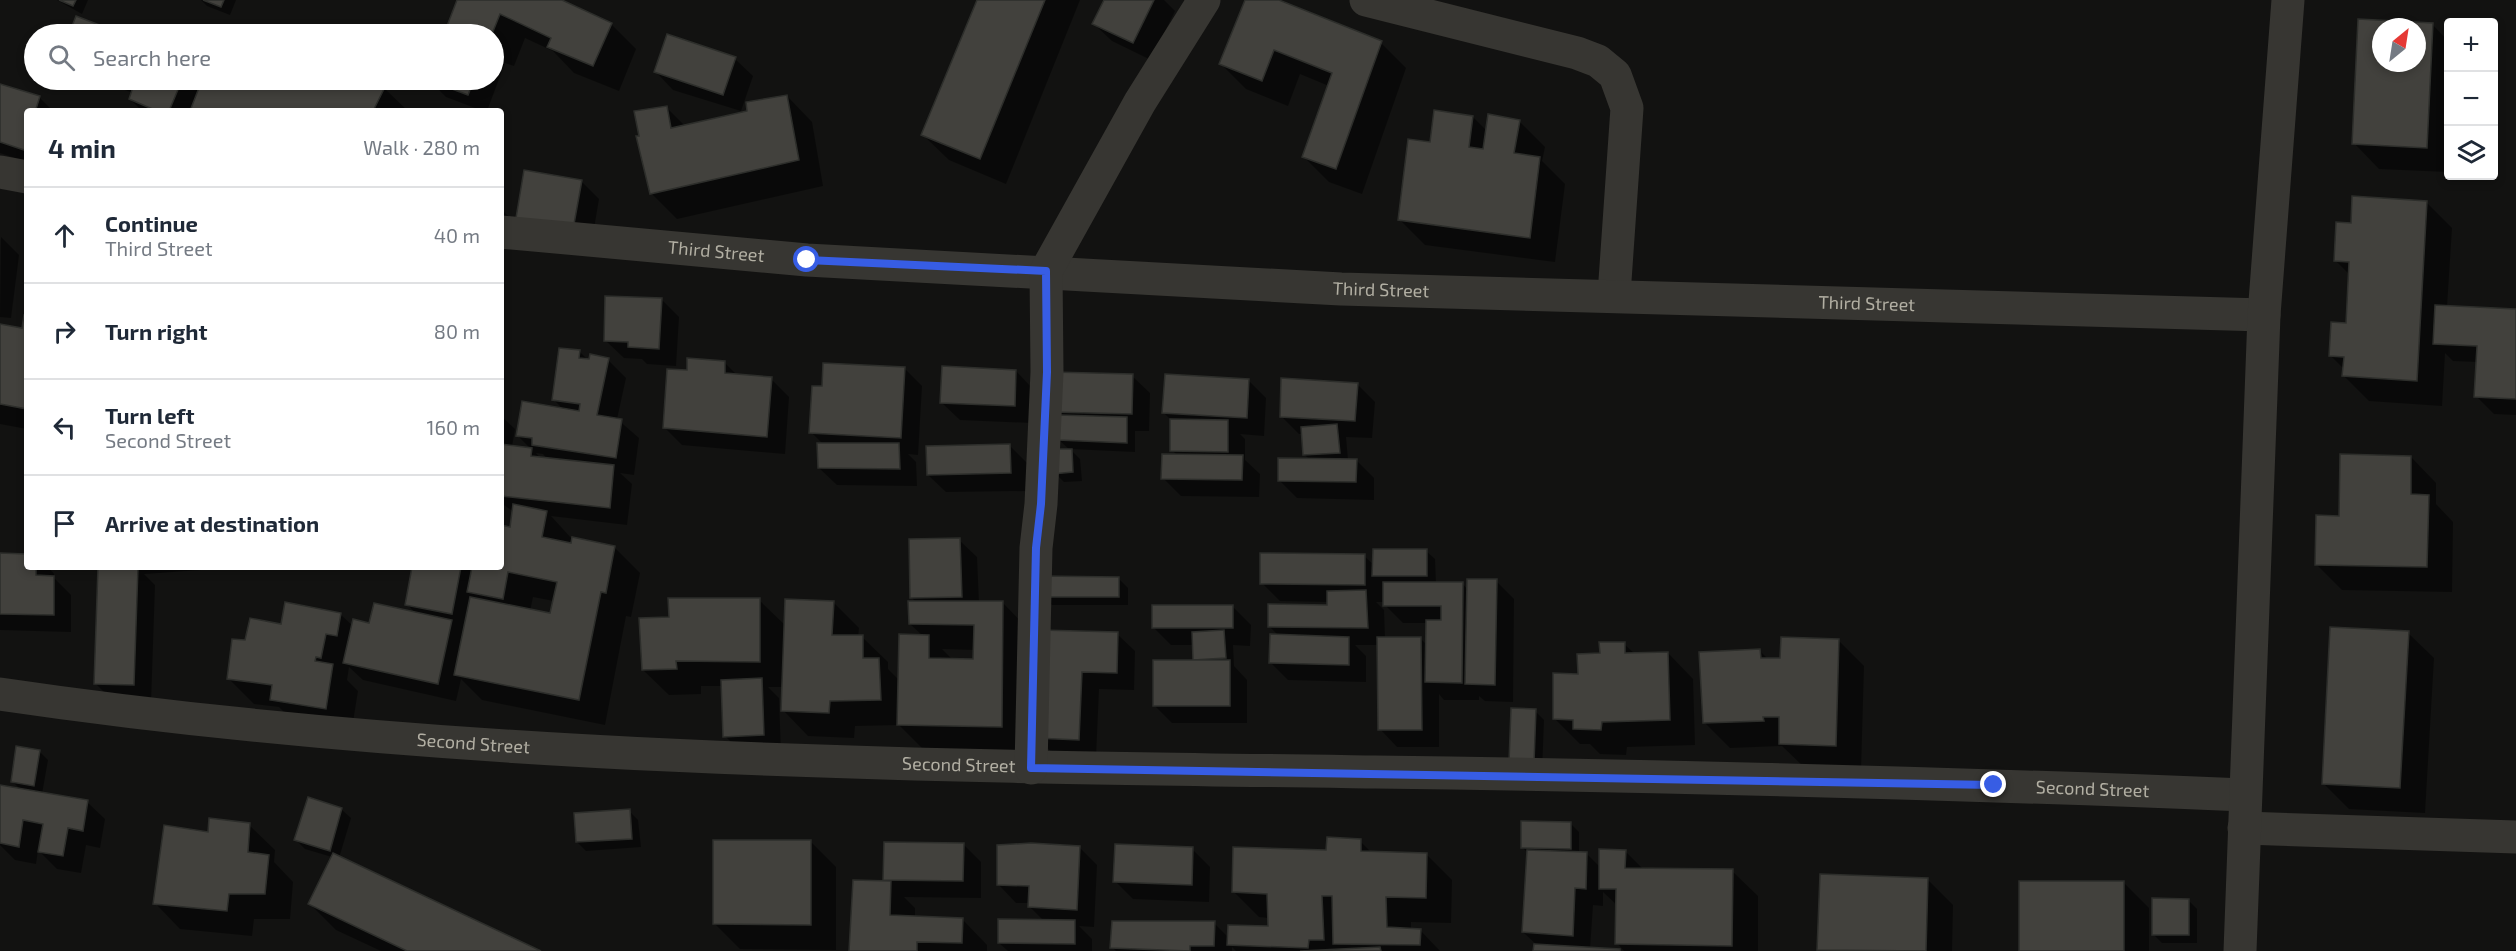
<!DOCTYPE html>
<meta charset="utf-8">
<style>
:root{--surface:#fff;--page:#f6f6f7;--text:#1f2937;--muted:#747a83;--line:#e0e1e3}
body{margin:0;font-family:"Exo 2",sans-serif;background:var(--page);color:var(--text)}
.controls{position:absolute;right:18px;top:18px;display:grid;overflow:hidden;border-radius:6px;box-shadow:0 3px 9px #0003}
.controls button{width:54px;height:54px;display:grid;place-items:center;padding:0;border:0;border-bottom:2px solid var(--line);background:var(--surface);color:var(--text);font:30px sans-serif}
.compass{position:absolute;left:2372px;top:18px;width:54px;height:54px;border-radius:50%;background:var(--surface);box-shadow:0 3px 9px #0003;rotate:30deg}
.stop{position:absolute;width:18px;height:18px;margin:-14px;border:4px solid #375de4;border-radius:50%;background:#fff}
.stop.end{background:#375de4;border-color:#fff;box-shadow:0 2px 6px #0008}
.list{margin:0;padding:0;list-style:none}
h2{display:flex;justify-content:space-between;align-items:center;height:78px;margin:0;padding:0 24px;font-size:26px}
h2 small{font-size:20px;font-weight:400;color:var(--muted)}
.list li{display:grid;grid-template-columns:39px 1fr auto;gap:18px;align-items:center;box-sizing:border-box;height:96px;padding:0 24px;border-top:2px solid var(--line)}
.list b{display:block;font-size:22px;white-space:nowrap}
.list p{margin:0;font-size:20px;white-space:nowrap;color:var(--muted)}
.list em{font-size:20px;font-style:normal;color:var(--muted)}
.icon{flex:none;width:33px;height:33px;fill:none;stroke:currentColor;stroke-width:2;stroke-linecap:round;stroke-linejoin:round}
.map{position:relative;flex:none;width:2516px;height:951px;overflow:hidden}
.search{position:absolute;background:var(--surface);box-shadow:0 3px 9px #0003;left:24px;top:24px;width:480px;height:66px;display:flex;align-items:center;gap:15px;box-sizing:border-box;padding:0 21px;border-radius:33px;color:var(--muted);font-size:22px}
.panel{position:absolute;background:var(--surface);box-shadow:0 3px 9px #0003;left:24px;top:108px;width:480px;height:462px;border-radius:6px}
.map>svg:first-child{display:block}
</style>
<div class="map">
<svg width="2516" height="951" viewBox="0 0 2516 951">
<rect width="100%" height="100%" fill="#121211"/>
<g fill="#0007" fill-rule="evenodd">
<path d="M57,0H88L82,14Z"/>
<path d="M201,0H236L230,15L207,6Z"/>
<path d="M459,0H558L611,24L636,49L619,91L574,73L553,51L525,38L514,66L505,63L487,111H483L446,97L429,80H494V34H446Z"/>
<path d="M978,0H1080L1006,184L949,160L923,135Z"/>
<path d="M1105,0H1164L1175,11L1151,60L1112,41L1094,24Z"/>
<path d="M1247,0H1275L1381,43L1406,68L1362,194L1329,182L1304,157L1329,86L1300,74L1288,106L1246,89L1221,64Z"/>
<path d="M77,18L118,34H70Z"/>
<path d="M2359,21L2432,24L2448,41V172L2379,169L2354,143ZM2381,27H2417V63H2381Z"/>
<path d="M735,59L753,76L741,111L673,90L656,72Z"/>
<path d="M98,80H258L284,89L289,80H362L384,88L408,111H142L130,99L133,93Z"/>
<path d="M0,85L39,97L53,111H27V162L0,153Z"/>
<path d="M787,96L812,122L823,186L677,219L651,193L666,107L685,126L749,112Z"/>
<path d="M1473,117L1487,131L1519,121L1545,147L1542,161L1565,184L1555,262L1425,245L1400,220L1431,144Z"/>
<path d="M526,172L581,181L599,199L590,252Z"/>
<path d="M2426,202L2452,228L2447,307L2516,311V415L2494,414L2476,396L2478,362L2453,361L2445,353L2442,406L2369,401L2344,376V369L2331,356L2347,324L2350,275L2336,261L2352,224Z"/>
<path d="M501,209L511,219L501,247Z"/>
<path d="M1,237L19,255L11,318L0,317Z"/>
<path d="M661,299L679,317L676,366L647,364L642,359L624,358L606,341Z"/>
<path d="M27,317V429L0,424V326L23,330Z"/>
<path d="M580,352L589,361L608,360L626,378L617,419L639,438L634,475L620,473L632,484L627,525L551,516L572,539L614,547L640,573L631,617L626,616L605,725L482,700L461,679L456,701L363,680L349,667L347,680L358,691L351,734L297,725L279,707L254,704L228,678L247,642L282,626L340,614L353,626L370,625L416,614L407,604L413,567H501V526L511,528L514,512L504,505L501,517V416L515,429L512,447L531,449L518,436L564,410L554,400ZM536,453L543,454L548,460L541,459ZM533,597L554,601L552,615L530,611Z"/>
<path d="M725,363L738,376L771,379L789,397L785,454L682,445L664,427L688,372Z"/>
<path d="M904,368L922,386L918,455L908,454L916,462L917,486L837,485L819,468L823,444L811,432L824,388Z"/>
<path d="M1016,371L1033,389L1032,423L960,420L942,403Z"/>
<path d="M1132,376L1150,393L1149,431H1135V452L1070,449L1080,459L1082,481L1064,482L1055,473L1070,450L1059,440L1053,411Z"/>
<path d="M1248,380L1266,398L1264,436L1240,434L1245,439V460L1260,474L1259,497L1181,496L1163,478L1177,455L1172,450L1171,420L1163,412Z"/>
<path d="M1357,384L1375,402L1372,438L1346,437L1348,460H1356L1374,478V500L1297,498L1279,480L1310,460L1305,455L1303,434H1299L1281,416Z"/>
<path d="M1010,446L1028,464V491L946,492L928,475Z"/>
<path d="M2411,457L2436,483V504L2453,522L2452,592L2342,590L2316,564L2340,517Z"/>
<path d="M959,540L977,557L979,603H1003L1028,629L1027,752L924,750L899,725L855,726L854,738L808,736L783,710V687H768L779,698L781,753L743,754L725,736L723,686H701V694L669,695L643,670L670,618L759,600L786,626L833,602L859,628L858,637H862L888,662V669L899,680L923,636L910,624L917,603L912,598ZM942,649L975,650V661L953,660Z"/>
<path d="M1426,551L1435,559L1436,584L1462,583L1468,590L1496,581L1514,599L1513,702L1485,701L1479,696V700H1444L1439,694V747H1397L1380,729L1379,645H1355L1366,656V682L1288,680L1270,662L1279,636L1269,626L1328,606V602L1280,601L1262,583L1364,556L1374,565ZM1376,602H1385V605L1403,623H1427V645L1421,639H1385L1384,610Z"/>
<path d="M0,554L27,556V567H48L54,574V578L71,595V632L0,630Z"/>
<path d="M99,567H201V570L144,574L155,585L151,703L113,701L95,683Z"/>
<path d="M1119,579L1128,588V605H1052L1043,596Z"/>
<path d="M1233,607L1251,625L1250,646L1233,645L1234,666L1247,680V723H1172L1154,705L1197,662L1195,659L1194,645H1171L1153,627Z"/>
<path d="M1042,631L1117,634L1135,651L1134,690L1099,689L1096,757L1054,755L1037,737Z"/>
<path d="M2408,633L2434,658L2425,813L2349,809L2323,783Z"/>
<path d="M1838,640L1864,666L1861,771L1806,769L1782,746L1730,748L1705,723L1759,650L1769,660H1782Z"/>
<path d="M1624,644L1635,654L1668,653L1693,679L1695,745L1627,747L1626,755L1600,754L1590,744H1580L1555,719L1579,675L1601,655Z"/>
<path d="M1535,711L1544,720L1542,772L1519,770Z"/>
<path d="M39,751L48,760L42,794L87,802L105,819L100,848L86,845L81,873L57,869L38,850L36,864L15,860L0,845V786L21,790L12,781Z"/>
<path d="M309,799L342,810L351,818L339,858L538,951H381L336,930L310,904L332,857L305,849L296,840Z"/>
<path d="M629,811L638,820L641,847L586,851L577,842Z"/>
<path d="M1570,823L1579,832V853H1586L1601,868L1625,851L1644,870L1732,871L1758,896V951H1624L1617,943L1618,906L1603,892V906L1593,905L1590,949L1620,951H1535L1538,946L1523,932L1529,854L1522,847Z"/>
<path d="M249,825L275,850L274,862L293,882L290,919H254L252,936L180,929L155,903Z"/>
<path d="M1360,841L1372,853L1426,854L1452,880L1451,923L1411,922V930H1420L1440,951H1236L1232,947V951H1116L1112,947L1214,923L1229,938L1270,928L1269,918L1259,917L1234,892L1327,851Z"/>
<path d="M811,842L836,867V950L740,949L714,923Z"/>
<path d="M963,844L981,862V898L904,897L915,908V917L962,919L987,945V951H850L889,883L885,879Z"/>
<path d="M1079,847L1097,865L1094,927L1079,926L1092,939V951H1008L999,943L1044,921L1030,907V903H1016L999,885Z"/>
<path d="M1192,849L1210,867L1209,902L1133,899L1115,881Z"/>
<path d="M1927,879L1953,905L1952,951L1819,950Z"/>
<path d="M2123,882L2149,908V951H2021Z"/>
<path d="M2188,900L2197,909V943H2162L2153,934Z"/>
</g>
<g fill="#42413d" stroke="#2d2e2b" stroke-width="1.5" fill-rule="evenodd">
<path d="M59,0H76L73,6Z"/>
<path d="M203,0H224L221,7Z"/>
<path d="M457,0H562L612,23L593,66L547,47L551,38L500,14L492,34H469L447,26Z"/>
<path d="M977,0H1045L980,159L921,135Z"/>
<path d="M1104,0H1154L1133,43L1092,24Z"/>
<path d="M1245,0H1279L1382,41L1336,169L1302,157L1332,73L1274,50L1262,81L1219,64Z"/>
<path d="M76,16L123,34H69Z"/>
<path d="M2358,19L2433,23L2427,148L2352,144ZM2381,27H2417V63H2381Z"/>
<path d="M447,26L469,34H444Z"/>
<path d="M667,34L736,57L723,95L654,72Z"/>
<path d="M122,80H182L169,111H157L129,99L134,84Z"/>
<path d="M202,80H263L283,88L287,80H366L385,87L373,111H190Z"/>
<path d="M428,80H474L468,95Z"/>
<path d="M0,84L40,96L36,109L43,111H27V143L24,150L0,142Z"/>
<path d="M787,95L799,160L650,194L636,136H639L634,111L667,106L671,128L747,111L746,102Z"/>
<path d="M1434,110L1473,116L1469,147L1483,149L1488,114L1520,120L1514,153L1540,157L1530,238L1398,220L1408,139L1430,142Z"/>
<path d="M524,170L582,180L572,235L515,224Z"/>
<path d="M2352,196L2427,201L2417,381L2342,376L2344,357L2329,356L2331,322L2346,323L2349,262L2334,261L2336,222L2351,223Z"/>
<path d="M605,296L662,298L659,349L628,347V342L604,341Z"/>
<path d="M2435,305L2516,309V399L2474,397L2477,346L2433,344Z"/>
<path d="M24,315L27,316V409L0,404V324L22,328Z"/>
<path d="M559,348L580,350L579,358L589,359L590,354L609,358L597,415L622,419L616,458L532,445V438L516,436L522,401L579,411L580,404L552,400Z"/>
<path d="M687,358L725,361V373L772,377L767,437L663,428L667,369L687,370Z"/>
<path d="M823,363L905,367L901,438L809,433L812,386H822Z"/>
<path d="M942,366L1016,370L1015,406L940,403Z"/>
<path d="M1052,372L1133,374L1132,414L1051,412Z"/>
<path d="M1165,374L1249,379L1247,418L1162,413Z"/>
<path d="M1281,378L1358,383L1355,421L1280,417Z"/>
<path d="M1059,415L1127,417V443L1058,440Z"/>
<path d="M1170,419L1228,420V452L1170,451Z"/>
<path d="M1337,424L1340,453L1303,455L1301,427Z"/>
<path d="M817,443H899L900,469L818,468Z"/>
<path d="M501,444L532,448L531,456L614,465L610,508L501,496Z"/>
<path d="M1010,444L1011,473L927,475L926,446Z"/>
<path d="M1052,449H1072L1073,472L1053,474Z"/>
<path d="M1162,454L1243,455L1242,480L1161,479Z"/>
<path d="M2340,454L2411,456V494L2429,495L2427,567L2315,565L2316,515L2339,516Z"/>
<path d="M1278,458L1357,459L1356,482L1278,481Z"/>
<path d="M513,504L547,511L542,537L571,543L572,537L615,546L606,593L601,592L579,700L454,675L470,597L550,613L557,582L508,572L503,599L467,592L472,567H501V525L510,527Z"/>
<path d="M960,538L962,597L910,598L909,539Z"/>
<path d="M1373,549H1427V576H1372Z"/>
<path d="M0,553L27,554V567H36V575L54,576V615L0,614Z"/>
<path d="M1260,553L1365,554V585L1260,584Z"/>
<path d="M98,567H138L134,685L94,684Z"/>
<path d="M412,567H461L452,614L405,605Z"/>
<path d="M1042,576L1119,577V597H1041Z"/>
<path d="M1467,579H1497L1495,685L1465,684Z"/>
<path d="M1383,582H1463L1462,683L1425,682L1426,620H1441V606H1383Z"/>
<path d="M1366,590L1368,628L1268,627V604L1327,605V591Z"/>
<path d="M668,598H760V662L676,661L677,669L642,670L639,618L669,617Z"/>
<path d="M785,599L834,601L832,635H863V658H879L881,700L830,701L829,713L781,711Z"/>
<path d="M908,601H1003L1002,727L897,725L899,634L929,635V658L973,659L974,625L909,624Z"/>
<path d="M285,602L341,613L337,636L326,634L321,658L316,657L315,661L333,664L326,709L270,700L272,685L227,679L232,639L245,640L250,618L281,624Z"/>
<path d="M374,603L452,620L438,684L343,663L353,619L369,623Z"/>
<rect x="1152" y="605" width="81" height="23"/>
<path d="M2330,627L2409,631L2400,788L2322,784Z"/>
<path d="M1040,630L1118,632L1117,673L1082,672L1079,740L1035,738Z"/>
<path d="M1224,630L1226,658L1193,660L1192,632Z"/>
<path d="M1270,634L1349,637V665L1269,663Z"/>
<path d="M1377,637H1421L1422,730H1378Z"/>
<path d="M1781,637L1839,639L1836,746L1779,744V717H1763L1764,721L1703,723L1699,652L1760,649L1761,658H1780Z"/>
<path d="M1599,642H1625V653L1668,652L1670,720L1602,722L1601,730L1573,729V720L1553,719V673L1578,674L1577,654L1600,653Z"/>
<rect x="1153" y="660" width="77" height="46"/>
<path d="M762,678L764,735L723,737L721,680Z"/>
<path d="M1511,708L1536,709L1534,763L1509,762Z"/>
<path d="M16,746L40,750L34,786L11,782Z"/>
<path d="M0,785L88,800L83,831L68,828L63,856L38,852L43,824L23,820L19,847L0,843Z"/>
<path d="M308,797L342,808L330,851L294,840Z"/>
<path d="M630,809L632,839L576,842L574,813Z"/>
<path d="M209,818L250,823L248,852L269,855L265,894H229L227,911L153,904L164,825L208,832Z"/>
<path d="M1521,821L1571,822V849L1521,848Z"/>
<path d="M1327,837L1361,839V851L1427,853L1426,898L1386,897L1387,927L1421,929L1420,945L1333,944L1332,896H1322L1324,940H1309L1308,948L1227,945L1228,925L1268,926L1267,894L1232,892L1233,847L1326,850Z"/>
<path d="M713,840H811V925L713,924Z"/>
<path d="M884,842L964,843L963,881L883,880Z"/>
<path d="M1031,843L1080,846L1077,910L1028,907L1029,886L997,885V845Z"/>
<path d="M1115,844L1193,847L1192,885L1113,882Z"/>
<path d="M1599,849L1626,850L1625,868L1733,869L1732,946L1615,944L1616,889H1599Z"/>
<path d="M1527,850L1587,852L1586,889L1575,888L1573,936L1522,932Z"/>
<path d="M333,853L541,951H407L308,904Z"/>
<path d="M1820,874L1928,878L1926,951L1817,950Z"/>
<path d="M853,880L891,881L890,915L963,918L962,943L917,942V951H849Z"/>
<rect x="2019" y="881" width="105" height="70"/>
<path d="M2152,898L2189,899V935H2152Z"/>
<path d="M998,919L1075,920V944L998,943Z"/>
<path d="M1112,921H1215L1214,946H1190V951L1110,948Z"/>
<path d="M1534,944L1620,949V951H1533Z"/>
<path d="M1380,947L1381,951H1300Z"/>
</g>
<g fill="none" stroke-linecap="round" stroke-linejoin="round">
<g stroke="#373632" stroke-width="33">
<path d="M1366,0L1577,53L1598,61L1615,75L1627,108L1614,295"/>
<path d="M0,172L27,177"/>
<path id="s1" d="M501,232L807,260L1341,289L2264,315"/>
<path id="s2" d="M0,694C454,761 917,766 1375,772C1665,776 1955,783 2244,795"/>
<path d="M1031,768L1036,548L1041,504L1047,372L1046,271L1140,102L1204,0"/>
<path d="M2244,828L2516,837"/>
<path d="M2240,951L2264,315L2288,0"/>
</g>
</g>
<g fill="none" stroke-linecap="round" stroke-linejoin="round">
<path stroke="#375de4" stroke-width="8" d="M807,260L1046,271L1047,372L1041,504L1036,548L1031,768L1994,785"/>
</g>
<g text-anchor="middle" stroke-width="4.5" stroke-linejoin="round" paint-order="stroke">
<g font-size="18" fill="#b2afa3" stroke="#0d0d0c">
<text dy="6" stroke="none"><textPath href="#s1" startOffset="216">Third Street</textPath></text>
<text dy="6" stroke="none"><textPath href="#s1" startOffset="882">Third Street</textPath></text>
<text dy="6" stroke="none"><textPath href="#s1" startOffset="1368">Third Street</textPath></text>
<text dy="6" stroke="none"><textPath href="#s2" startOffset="476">Second Street</textPath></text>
<text dy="6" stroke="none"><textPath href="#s2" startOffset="962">Second Street</textPath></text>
<text dy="6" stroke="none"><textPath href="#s2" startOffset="2096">Second Street</textPath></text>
</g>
</g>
</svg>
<div class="controls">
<button>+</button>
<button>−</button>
<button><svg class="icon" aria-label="layers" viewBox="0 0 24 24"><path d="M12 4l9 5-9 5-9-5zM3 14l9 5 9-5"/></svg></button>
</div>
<svg class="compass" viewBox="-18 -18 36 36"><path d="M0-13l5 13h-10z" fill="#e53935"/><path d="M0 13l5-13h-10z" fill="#747a83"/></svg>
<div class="stop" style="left:807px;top:260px"></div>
<div class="stop end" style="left:1994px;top:785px"></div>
<div class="search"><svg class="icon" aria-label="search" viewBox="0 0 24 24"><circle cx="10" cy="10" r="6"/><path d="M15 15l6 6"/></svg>Search here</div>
<section class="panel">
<h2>4 min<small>Walk · 280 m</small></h2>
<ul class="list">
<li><svg class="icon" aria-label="ahead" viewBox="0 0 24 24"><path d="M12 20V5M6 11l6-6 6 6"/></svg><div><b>Continue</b><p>Third Street</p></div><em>40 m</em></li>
<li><svg class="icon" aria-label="right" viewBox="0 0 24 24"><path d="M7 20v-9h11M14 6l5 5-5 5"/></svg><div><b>Turn right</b></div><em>80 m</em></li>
<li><svg class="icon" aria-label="left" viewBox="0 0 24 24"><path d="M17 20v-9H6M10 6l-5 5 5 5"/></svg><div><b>Turn left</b><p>Second Street</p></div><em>160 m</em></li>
<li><svg class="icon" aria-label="arrive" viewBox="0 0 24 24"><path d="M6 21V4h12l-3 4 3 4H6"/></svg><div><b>Arrive at destination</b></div></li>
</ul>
</section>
</div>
